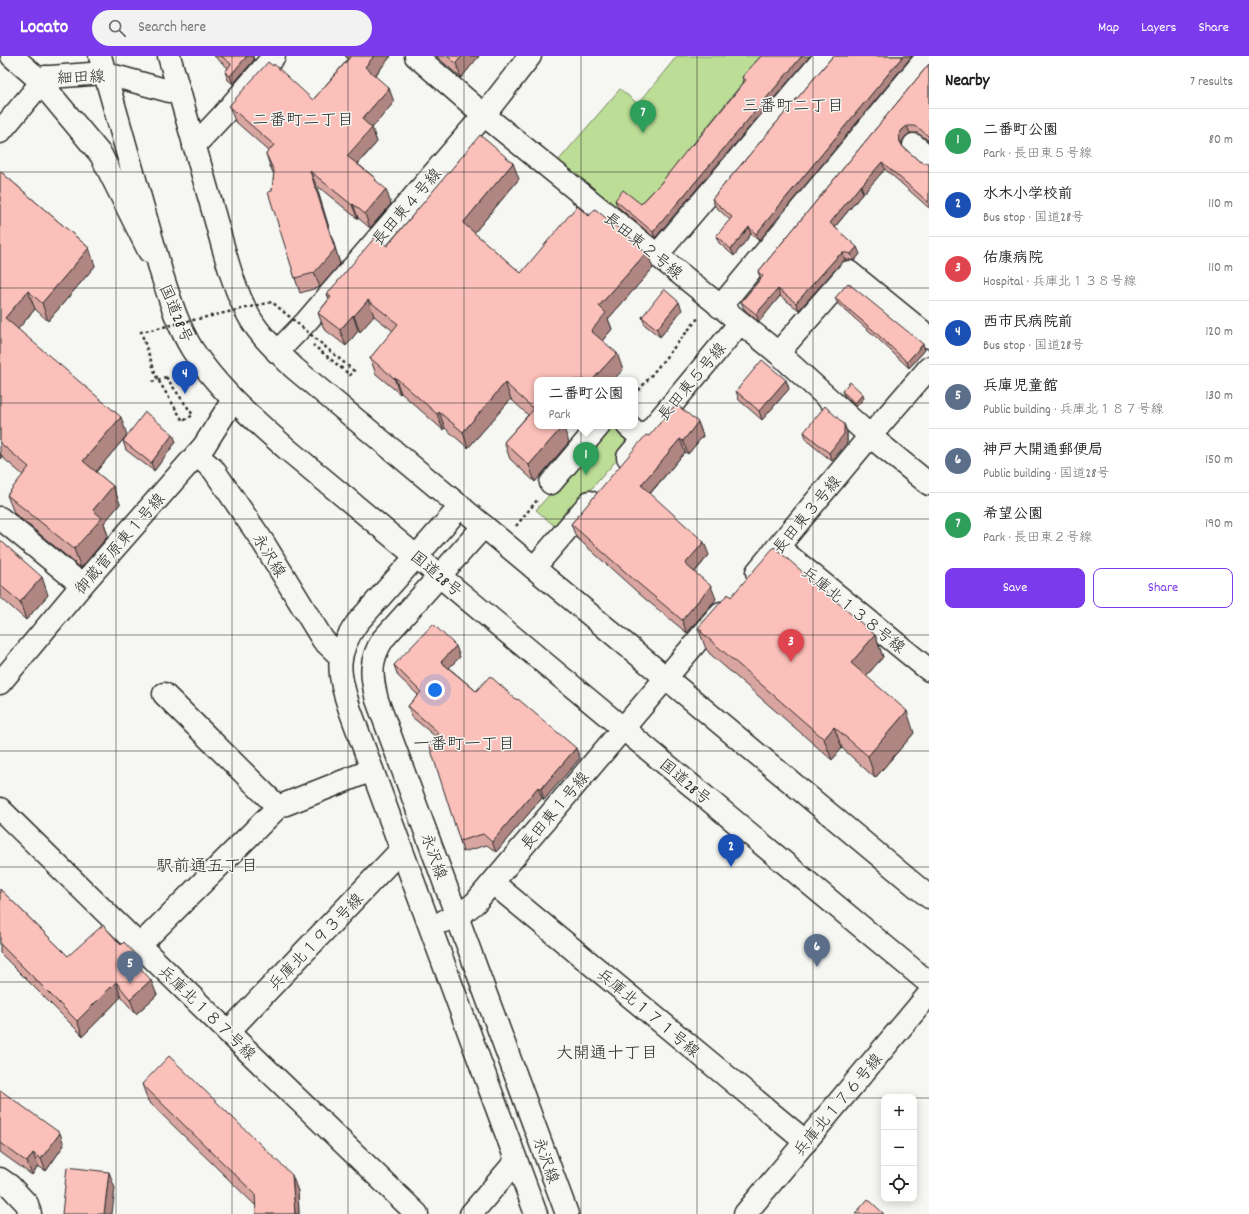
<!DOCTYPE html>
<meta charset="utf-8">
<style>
:root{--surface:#fff;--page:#f2f2f2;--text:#222;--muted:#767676;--line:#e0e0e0;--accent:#7c3aed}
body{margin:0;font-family:Dekko,"Klee One",sans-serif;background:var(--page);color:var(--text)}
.controls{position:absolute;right:12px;bottom:12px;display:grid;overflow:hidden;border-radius:8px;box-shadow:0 2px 10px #0003}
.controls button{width:36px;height:36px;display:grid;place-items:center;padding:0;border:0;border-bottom:1px solid var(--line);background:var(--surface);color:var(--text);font:20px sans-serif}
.you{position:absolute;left:435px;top:634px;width:14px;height:14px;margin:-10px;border:3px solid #fff;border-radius:50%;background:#1a73e8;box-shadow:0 0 0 6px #1a73e833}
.badge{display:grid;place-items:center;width:26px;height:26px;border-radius:50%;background:var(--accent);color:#fff;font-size:13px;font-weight:700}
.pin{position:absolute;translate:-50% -33px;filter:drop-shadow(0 1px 2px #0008)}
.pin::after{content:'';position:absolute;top:21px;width:14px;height:12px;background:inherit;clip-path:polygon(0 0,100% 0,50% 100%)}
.popup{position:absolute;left:534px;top:321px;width:104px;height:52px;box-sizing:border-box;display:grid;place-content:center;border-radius:8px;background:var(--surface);filter:drop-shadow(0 1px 3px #0005);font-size:13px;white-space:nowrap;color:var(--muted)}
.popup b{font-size:15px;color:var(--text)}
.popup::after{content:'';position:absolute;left:50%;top:100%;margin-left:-8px;border:8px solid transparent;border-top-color:var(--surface)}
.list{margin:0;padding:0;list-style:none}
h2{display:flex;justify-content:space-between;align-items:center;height:52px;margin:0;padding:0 16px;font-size:17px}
h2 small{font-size:13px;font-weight:400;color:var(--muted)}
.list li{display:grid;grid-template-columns:26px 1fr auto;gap:12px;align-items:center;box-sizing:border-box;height:64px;padding:0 16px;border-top:1px solid var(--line)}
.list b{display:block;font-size:15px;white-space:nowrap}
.list p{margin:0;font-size:13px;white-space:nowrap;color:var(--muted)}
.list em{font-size:13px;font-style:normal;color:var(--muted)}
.actions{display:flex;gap:8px;padding:12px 16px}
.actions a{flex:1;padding:9px 0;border:1px solid var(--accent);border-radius:8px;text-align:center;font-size:14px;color:var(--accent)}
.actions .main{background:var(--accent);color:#fff}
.icon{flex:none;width:22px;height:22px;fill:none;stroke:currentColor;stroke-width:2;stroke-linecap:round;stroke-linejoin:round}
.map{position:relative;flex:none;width:929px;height:1158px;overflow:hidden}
header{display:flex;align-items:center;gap:24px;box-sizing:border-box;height:56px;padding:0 20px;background:var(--accent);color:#fff}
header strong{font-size:19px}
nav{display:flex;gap:22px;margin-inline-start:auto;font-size:14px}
.search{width:280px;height:36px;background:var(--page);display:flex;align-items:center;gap:10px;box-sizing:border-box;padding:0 14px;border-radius:22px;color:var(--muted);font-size:15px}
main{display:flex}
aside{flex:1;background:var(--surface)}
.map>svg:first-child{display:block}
</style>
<header>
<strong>Locato</strong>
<div class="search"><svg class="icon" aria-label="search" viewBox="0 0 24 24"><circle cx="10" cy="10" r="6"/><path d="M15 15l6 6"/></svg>Search here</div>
<nav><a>Map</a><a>Layers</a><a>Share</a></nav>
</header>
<main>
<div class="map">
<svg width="929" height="1158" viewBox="0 0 929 1158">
<rect width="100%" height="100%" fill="#f6f6f2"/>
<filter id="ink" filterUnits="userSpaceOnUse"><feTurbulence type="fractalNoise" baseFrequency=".025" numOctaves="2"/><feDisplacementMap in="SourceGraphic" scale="8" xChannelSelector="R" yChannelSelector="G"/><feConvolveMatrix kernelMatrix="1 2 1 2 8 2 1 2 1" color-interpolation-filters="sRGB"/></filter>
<g filter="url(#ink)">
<g fill="#bcdd96" stroke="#748460">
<path d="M677,0H764L631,165L558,105L620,33L638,48Z"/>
<path d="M610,370H619L635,383L557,472L536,454Z"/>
</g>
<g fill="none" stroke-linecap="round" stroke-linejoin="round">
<defs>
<g id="minor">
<path d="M12,0L37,22L104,17L180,38"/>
<path d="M416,0L484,59L778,297L870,380L929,428"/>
<path d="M37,22L101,99L149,195"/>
<path d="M0,76L46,21"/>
<path d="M914,89L929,102"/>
<path d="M194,90L224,58L274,0"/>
<path d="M656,200L826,0"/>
<path d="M720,251L928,0"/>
<path d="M277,296L306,266L484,59L530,0"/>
<path d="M778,297L849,216L929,281"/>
<path d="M628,370L643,383"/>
<path d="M196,399L213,413L263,486L323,584L341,601"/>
<path d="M628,401L740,267"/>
<path d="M551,427L599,370"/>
<path d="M461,450L357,567C334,599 338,618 350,654L536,1158"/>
<path d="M0,462L82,529"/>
<path d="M484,470L383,583C369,605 371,620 377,644L567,1158"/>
<path d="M778,491L929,614"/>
<path d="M534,512L590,446"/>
<path d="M757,516L870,380L929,312"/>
<path d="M0,627L82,529L204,390L233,344"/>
<path d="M164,638L278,751"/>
<path d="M0,753L228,976L417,1158"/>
<path d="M493,827L806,1086"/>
<path d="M444,865L461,858L475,847L721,557"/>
<path d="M139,890L278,751L372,714"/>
<path d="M228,976L401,794"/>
<path d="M0,1123L10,1130L27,1148L30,1158"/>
<path d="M471,1158L516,1105"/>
<path d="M745,1158L929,938"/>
</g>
<g id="highway">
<path d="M100,0L162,219C170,244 178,270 192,293C217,332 252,362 287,393L929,927"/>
<path d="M169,0C184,53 199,106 214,158C223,190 233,233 250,262C261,281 278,296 294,312L929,841"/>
</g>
</defs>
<use href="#minor" stroke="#2b2b2b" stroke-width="25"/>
<use href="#highway" stroke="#2b2b2b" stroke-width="25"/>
<g stroke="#2b2b2b" stroke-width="2.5" stroke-dasharray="3 3" stroke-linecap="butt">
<path d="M152,326L166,321"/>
<path d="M635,339L699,261"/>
<path d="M516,470L538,443"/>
</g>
<use href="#minor" stroke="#f6f6f2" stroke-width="22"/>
<use href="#highway" stroke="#f6f6f2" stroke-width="22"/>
<path stroke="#2b2b2b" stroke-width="2.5" stroke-dasharray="3 3" stroke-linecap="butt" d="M166,321L193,359L183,365L157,322L141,276L272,246L354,315L350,319L313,289"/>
</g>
<g fill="#d9a5a0" stroke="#2b2b2b">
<path d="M214,0H253L254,4L233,28L228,24L225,16L228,12Z"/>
<path d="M345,0H391L375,20L394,46L372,72L377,86L358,108L375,122L376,125L391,148L370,172L358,162V163L316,129L340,208L320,231L300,237L295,222L272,135L274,118L271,113L266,98L269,95L235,65L229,50L313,44L348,3Z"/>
<path d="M436,0H479L461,22Z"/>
<path d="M761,0L655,182L617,150L615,144L641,148L660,128L693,89L744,26L742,21Z"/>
<path d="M833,0H912L759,185L751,178L734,200L719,187L716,180L730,164L715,150L712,143Z"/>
<path d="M929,8V85L922,80L917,77H910L905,81L902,86V89L903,91L918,104L924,107H929V152L885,113L864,137H863L835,171L860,198L854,205L851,204H845L840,208L799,254L780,240L759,266L744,253L741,246L761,223L758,216Z"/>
<path d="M0,115L89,192L95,210L48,265L35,253L18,273L127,379L96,416L113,430L120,448L104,467L108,480L81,512L14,457L7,439L23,419L2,401L0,403Z"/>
<path d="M519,123L474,177L521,217L589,160L653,212L608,263L612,273L602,285L623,314L537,324V370L569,386L535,426L510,403L504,386L528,359L511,343L468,392L445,372L443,374L401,337L400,338L376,318L370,302L393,275L374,260L360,276L358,275L346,290L324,273L318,257L329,243L327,238L387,190Z"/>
<path d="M835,242L925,294L909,312L875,280L838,248Z"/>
<path d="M682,254L660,281L645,269L642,261Z"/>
<path d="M786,324L789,333L762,364L739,344L736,335Z"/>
<path d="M842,335L864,342L856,351L844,339Z"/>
<path d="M698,366L703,380L688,398L685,396L650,438L709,499L695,516L716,543L687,577L644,542L576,481L571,468L649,380Z"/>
<path d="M844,368L847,376V387L832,405L807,385L804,376Z"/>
<path d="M123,385L176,386L154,415L126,394Z"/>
<path d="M0,485L48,539L26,564L0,541Z"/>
<path d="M731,541L875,579L883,601L866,620L914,677L875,722L842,692L832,704L709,597L708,595L706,593L698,572Z"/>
<path d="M460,601L449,612L476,635L580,702L544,744L542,742L496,796L487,789L463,796L460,785L436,681L412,661L408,650L418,639L398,620L394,609Z"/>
<path d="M0,833L68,900L140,911L157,939L136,958L121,941L83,980L0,897Z"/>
<path d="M142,1028L298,1135L299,1158H256V1150L148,1045Z"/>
<path d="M0,1034L64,1089L46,1115L38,1110L32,1119L0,1096Z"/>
</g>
<g fill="#b08682" stroke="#2b2b2b">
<path d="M247,0H253L254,4L233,28L230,20Z"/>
<path d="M374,0H391L370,25L365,11Z"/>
<path d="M462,0H479L461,22L456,7Z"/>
<path d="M802,0H810L655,182L653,176Z"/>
<path d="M903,0H912L759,185L756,178Z"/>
<path d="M389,32L394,46L372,72L377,86L352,114L347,100L362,63Z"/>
<path d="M907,70L910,77L905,81L902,86V93L900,86L899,79L902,74Z"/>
<path d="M882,106L885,113L864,137L861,130Z"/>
<path d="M513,107L519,123L469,183L463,167Z"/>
<path d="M310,115L316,129L340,208L320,231L314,217Z"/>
<path d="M860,130L863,137L832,174L830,167Z"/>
<path d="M386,133L391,148L370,172L365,158Z"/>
<path d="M353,148L358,162V163L352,149Z"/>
<path d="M749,171L751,178L734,200L731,193Z"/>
<path d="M857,191L860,198L854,205L851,198Z"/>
<path d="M89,192L95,210L48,265L42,247Z"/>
<path d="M647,196L653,212L608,263L612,273L597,291L591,275L599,250Z"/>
<path d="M843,197L845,204L840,208L799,254L796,247L837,201Z"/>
<path d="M778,233L780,240L759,266L756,258Z"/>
<path d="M28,235L35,253L12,280L5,262Z"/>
<path d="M368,244L374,260L360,276L354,260Z"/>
<path d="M679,246L682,254L660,281L657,273Z"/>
<path d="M353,259L358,275L346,290L340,274Z"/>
<path d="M923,288L925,294L909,312L907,306Z"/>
<path d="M617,297L623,314L613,324H595L594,322Z"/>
<path d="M395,321L401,337L400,338L394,322Z"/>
<path d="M786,324L789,333L762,364L759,355Z"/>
<path d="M505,327L511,343L468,392L463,376Z"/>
<path d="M863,338L864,342L856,351L855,347Z"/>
<path d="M439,356L445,372L443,374L437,358Z"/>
<path d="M121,361L127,379L90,423L83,405Z"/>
<path d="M698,366L703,380L688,398L683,385Z"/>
<path d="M844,368L847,376V387L832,405L829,397Z"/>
<path d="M563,370L569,386L535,426L529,409Z"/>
<path d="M173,378L176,386L154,415L151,407Z"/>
<path d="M680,383L685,396L645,443L641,429Z"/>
<path d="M0,396L2,401L0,403Z"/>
<path d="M113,430L120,448L104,467L108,480L81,512L74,493L93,454Z"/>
<path d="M704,486L709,499L690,521L685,508Z"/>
<path d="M42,521L48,539L26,564L20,546Z"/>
<path d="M711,530L716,543L687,577L682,564Z"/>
<path d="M875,579L883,601L858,629L851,607Z"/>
<path d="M456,590L460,601L445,616L441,606Z"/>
<path d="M907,655L914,677L875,722L868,700Z"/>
<path d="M834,671L842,692L832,704L824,683Z"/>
<path d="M576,692L580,702L544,744L541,733Z"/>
<path d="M538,731L542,742L496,796L492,786Z"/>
<path d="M135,898L141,913L131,902Z"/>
<path d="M151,924L157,939L136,958L130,943Z"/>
<path d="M116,926L121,941L83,980L77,965Z"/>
<path d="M60,1077L64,1089L46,1115L41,1103Z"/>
<path d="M33,1097L38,1110L32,1119L27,1106Z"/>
<path d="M109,1116L115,1132L112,1158H104Z"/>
<path d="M292,1119L298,1135L299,1158H295Z"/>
</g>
<g fill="#fcc0ba" stroke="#2b2b2b">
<path d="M221,0H247L230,20L225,16L231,8Z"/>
<path d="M351,0H374L365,11L389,32L362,63L372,72L347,100L375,122L374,123L386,133L365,158L353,148L352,149L310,115L335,193L314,217L295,222L268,136L272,135L274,115L266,98L274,89L229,50L268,6L273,10L274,8L313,44Z"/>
<path d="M447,0H462L456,7Z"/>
<path d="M761,0H802L653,176L615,144L623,134L641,148L660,128L692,88L693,89L746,24L742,21Z"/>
<path d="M833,0H903L756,178L749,171L731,193L716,180L732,161L712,143Z"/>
<path d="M929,8V81L920,73L914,70H907L902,74L899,79L900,86L903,91L918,104L924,107H929V145L928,146L882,106L861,130H860L830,167L857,191L851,198L848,197H843L837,201L796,247L778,233L756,258L741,246L763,220L758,216Z"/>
<path d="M480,79L513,107L463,167L521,217L577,150L589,160L595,153L639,189L642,194L647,196L599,250L606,257L591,275L617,297L594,322L596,324H537V370H563L529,409L504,386L534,353L505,327L463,376L439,356L437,358L395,321L394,322L370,302L398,268L368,244L354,260L353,259L340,274L318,257L331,241L327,238L376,180L387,190Z"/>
<path d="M0,115L89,192L42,247L28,235L5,262L121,361L83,405L113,430L93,454L102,462L74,493L7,439L29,411L0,387Z"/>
<path d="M848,227L923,288L907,306L873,274L835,242Z"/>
<path d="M664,233L679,246L657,273L642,261Z"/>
<path d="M762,304L786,324L759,355L736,335Z"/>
<path d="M850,326L863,338L855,347L842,335Z"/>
<path d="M676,348L698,366L683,385L680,383L641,429L704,486L685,508L711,530L682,564L639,528L571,468L646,379L649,380Z"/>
<path d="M825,350L844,368V378L829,397L804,376Z"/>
<path d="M145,356L173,378L151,407L123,385Z"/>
<path d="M0,484L42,521L20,546L0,529Z"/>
<path d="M774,491L875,579L851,607L907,655L868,700L834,671L824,683L701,576L702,575L698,572L728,538L731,541Z"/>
<path d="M433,568L456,590L441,606L476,635L490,620L517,644L518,643L576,692L541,733L538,731L492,786L483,778L460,785L429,688L439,677L408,650L421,636L394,609Z"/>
<path d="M0,833L68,900L103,869L121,889L124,886L135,898L131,902L151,924L130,943L116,926L77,965L0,888Z"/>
<path d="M169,1000L292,1119L295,1158H256L255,1138L142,1028Z"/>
<path d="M0,1034L60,1077L41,1103L33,1097L27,1106L0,1087Z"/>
<path d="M67,1111L109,1116L104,1158H62Z"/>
<path d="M868,1143L884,1158H855Z"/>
</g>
</g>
<path fill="none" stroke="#2b2b2b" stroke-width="1" stroke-opacity="0.55" d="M116,0V1158M232,0V1158M348,0V1158M464,0V1158M581,0V1158M697,0V1158M813,0V1158M0,116H929M0,232H929M0,347H929M0,463H929M0,579H929M0,695H929M0,811H929M0,926H929M0,1042H884M914,1042H929"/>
<g text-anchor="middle" stroke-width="3" stroke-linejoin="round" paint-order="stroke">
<g font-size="16" fill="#2b2b2b" stroke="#f6f6f2">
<text transform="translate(81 20) rotate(-2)" y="6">細田線</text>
<text transform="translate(406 150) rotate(-49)" y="6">長田東４号線</text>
<text transform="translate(644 189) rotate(39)" y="6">長田東２号線</text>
<text transform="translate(177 257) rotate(67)" y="6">国道28号</text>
<text transform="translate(691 325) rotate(-50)" y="6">長田東５号線</text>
<text transform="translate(806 458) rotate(-50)" y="6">長田東３号線</text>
<text transform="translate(119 487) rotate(-49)" y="6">御蔵菅原東１号線</text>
<text transform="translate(270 499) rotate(58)" y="6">永沢線</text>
<text transform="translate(437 517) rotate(40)" y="6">国道28号</text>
<text transform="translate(854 553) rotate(39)" y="6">兵庫北１３８号線</text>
<text transform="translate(686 725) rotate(40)" y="6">国道28号</text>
<text transform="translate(554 754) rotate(-50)" y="6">長田東１号線</text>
<text transform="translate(435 800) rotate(70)" y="6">永沢線</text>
<text transform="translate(315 885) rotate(-46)" y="6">兵庫北１９３号線</text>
<text transform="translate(208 956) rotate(44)" y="6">兵庫北１８７号線</text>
<text transform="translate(649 956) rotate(40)" y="6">兵庫北１７１号線</text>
<text transform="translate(837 1048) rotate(-50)" y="6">兵庫北１７６号線</text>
<text transform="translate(547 1104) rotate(70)" y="6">永沢線</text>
</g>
<g font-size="17" fill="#2b2b2b" stroke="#f6f6f2">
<text x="793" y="55">三番町二丁目</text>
<text x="303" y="69">二番町二丁目</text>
<text x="464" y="693">一番町一丁目</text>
<text x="207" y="815">駅前通五丁目</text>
<text x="607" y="1002">大開通十丁目</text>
</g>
</g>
</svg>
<div class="controls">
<button>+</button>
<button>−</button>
<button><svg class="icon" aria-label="locate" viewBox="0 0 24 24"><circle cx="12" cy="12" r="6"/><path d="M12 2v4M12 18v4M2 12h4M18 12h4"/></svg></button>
</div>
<div class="you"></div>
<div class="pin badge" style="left:586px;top:419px;background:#2e9e5b">1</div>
<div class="popup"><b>二番町公園</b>Park</div>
<div class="pin badge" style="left:731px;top:811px;background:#1a4fb4">2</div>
<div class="pin badge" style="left:791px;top:606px;background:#e0444e">3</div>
<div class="pin badge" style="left:185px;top:338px;background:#1a4fb4">4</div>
<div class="pin badge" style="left:130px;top:928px;background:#5c6f8a">5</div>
<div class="pin badge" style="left:817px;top:911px;background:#5c6f8a">6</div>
<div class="pin badge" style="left:643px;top:77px;background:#2e9e5b">7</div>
</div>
<aside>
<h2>Nearby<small>7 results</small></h2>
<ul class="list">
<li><span class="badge" style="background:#2e9e5b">1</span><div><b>二番町公園</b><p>Park · 長田東５号線</p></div><em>80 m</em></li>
<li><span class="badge" style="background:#1a4fb4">2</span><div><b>水木小学校前</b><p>Bus stop · 国道28号</p></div><em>110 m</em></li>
<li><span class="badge" style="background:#e0444e">3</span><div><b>佑康病院</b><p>Hospital · 兵庫北１３８号線</p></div><em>110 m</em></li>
<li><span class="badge" style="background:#1a4fb4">4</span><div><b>西市民病院前</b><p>Bus stop · 国道28号</p></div><em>120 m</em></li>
<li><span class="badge" style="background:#5c6f8a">5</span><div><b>兵庫児童館</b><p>Public building · 兵庫北１８７号線</p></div><em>130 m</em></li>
<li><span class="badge" style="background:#5c6f8a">6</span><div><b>神戸大開通郵便局</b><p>Public building · 国道28号</p></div><em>150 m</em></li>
<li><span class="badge" style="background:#2e9e5b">7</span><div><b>希望公園</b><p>Park · 長田東２号線</p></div><em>190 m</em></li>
</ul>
<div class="actions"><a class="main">Save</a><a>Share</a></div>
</aside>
</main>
